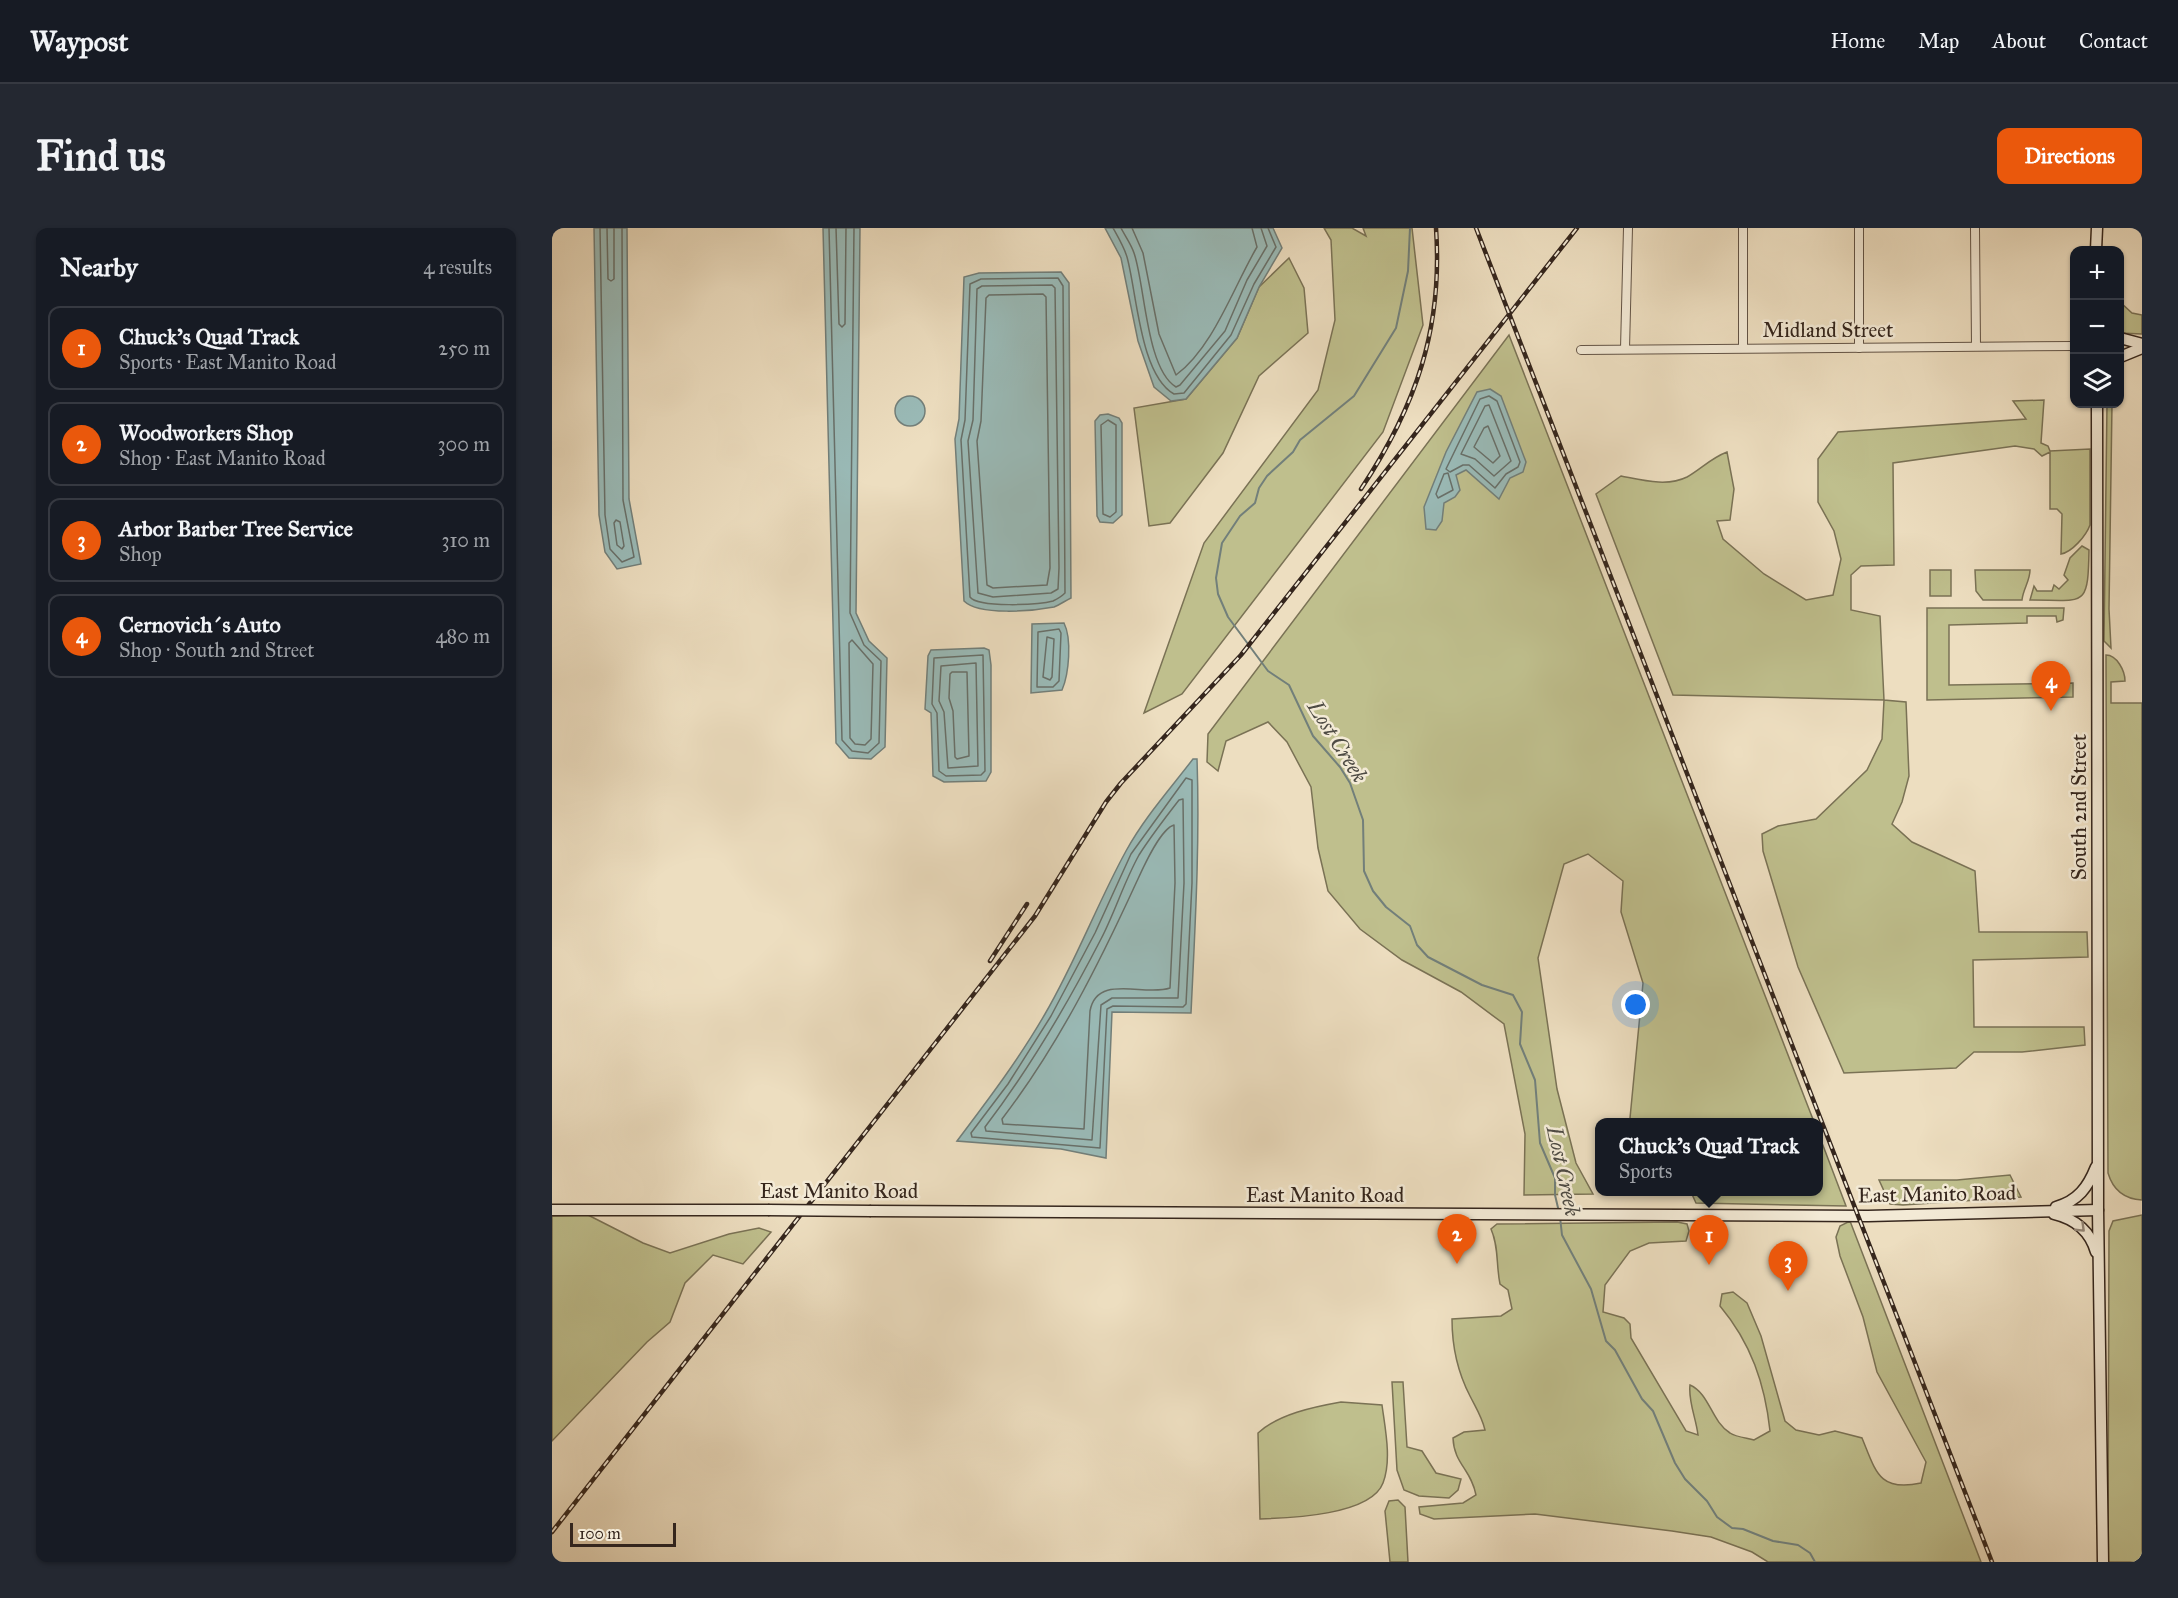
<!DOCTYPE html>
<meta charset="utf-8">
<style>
:root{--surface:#171b24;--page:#242831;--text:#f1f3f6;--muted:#9ea1a6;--line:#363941;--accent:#ea580c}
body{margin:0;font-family:"IM FELL Great Primer",serif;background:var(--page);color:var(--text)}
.controls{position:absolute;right:18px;top:18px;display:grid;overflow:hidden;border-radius:12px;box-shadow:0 2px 4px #0004}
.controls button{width:54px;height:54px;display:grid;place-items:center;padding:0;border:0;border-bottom:2px solid var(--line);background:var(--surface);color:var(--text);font:30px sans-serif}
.scale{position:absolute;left:18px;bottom:15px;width:106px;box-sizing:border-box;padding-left:6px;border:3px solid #35261d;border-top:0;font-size:16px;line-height:21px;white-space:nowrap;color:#35261d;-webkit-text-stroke:4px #f3ead6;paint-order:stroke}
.you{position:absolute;left:1084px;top:777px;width:21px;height:21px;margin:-15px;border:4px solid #fff;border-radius:50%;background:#1a73e8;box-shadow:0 0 0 9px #1a73e833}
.badge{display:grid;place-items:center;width:39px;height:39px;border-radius:50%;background:var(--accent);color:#fff;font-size:20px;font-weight:700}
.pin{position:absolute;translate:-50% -50px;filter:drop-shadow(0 2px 3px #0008)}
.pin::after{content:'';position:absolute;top:32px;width:21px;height:18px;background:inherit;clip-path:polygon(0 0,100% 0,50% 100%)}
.popup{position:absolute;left:1043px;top:890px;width:228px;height:78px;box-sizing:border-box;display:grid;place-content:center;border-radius:12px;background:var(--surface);filter:drop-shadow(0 2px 4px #0005);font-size:20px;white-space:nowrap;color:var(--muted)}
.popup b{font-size:22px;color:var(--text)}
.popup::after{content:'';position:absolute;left:50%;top:100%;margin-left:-12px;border:12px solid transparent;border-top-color:var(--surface)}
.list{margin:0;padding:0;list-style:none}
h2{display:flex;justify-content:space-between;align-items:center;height:78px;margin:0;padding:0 24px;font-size:26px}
h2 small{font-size:20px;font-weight:400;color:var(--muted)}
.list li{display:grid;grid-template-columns:39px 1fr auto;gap:18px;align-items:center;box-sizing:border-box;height:84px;margin:0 12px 12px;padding:0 12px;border:2px solid var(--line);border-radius:12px}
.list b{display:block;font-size:22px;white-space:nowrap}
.list p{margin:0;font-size:20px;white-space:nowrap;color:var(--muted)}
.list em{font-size:20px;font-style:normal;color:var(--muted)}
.icon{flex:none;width:33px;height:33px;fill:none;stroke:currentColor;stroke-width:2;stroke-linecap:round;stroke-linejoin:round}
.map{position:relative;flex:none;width:1590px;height:1334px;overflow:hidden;border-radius:12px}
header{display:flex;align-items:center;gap:36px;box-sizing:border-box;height:84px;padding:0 30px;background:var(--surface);border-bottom:2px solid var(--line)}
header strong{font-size:28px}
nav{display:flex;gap:33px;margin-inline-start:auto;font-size:21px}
.intro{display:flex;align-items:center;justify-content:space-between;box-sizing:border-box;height:144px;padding:0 36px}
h1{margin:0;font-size:42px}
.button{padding:15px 27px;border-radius:12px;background:var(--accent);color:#fff;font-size:21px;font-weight:700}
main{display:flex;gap:36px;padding:0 36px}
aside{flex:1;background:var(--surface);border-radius:12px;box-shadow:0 2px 4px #0004}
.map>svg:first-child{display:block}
</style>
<header>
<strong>Waypost</strong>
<nav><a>Home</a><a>Map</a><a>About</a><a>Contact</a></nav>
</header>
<div class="intro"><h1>Find us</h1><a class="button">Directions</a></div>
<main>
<aside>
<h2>Nearby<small>4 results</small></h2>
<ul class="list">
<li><span class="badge">1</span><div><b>Chuck's Quad Track</b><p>Sports · East Manito Road</p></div><em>250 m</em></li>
<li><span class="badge">2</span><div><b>Woodworkers Shop</b><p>Shop · East Manito Road</p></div><em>300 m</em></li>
<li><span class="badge">3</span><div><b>Arbor Barber Tree Service</b><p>Shop</p></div><em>310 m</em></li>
<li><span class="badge">4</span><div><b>Cernovich´s Auto</b><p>Shop · South 2nd Street</p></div><em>480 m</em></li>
</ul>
</aside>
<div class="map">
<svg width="1590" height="1334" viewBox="0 0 1590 1334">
<rect width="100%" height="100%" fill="#eddec0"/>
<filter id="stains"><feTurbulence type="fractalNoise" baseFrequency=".00333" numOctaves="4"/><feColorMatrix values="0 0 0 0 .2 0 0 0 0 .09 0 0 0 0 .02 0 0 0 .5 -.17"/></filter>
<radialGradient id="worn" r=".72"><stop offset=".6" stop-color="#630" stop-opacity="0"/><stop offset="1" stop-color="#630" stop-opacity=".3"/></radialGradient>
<g fill="#bfbf8d" stroke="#7a7255" stroke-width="1.5">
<path d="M772,0H800L814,8L811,0H860L871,97L831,204L630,466L592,485L652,315L766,162L783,92L779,12Z"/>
<path d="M737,30L752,60L756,105L707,148L671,225L618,295L597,298L582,180L634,171L685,110L707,59Z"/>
<path d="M1568,74L1580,85L1590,87V106L1568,105Z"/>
<path d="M957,107L1262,894H1081L1078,890L1091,755L1069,684L1071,653L1036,626L1012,636L986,730L1005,861L1024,935L1041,966L972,967L973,906L952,796L909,764L850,732L808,701L776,663L766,620L759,559L735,514L716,494L674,513L666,543L655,534L656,506Z"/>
<path d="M1492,172L1489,215L1496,218L1498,223L1538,221V297C1534,308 1520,324 1509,326L1510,286L1505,281H1498V224L1490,228L1482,221L1463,218L1341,235L1342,337L1309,338L1299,347V382L1328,388L1332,472L1354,474L1357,548L1350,574L1340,596L1360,614L1423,643L1427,704H1535L1536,729L1421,732L1422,799H1532L1533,817L1470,824H1422L1404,840L1292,845L1246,739L1211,623L1210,606L1226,598L1264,591L1315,542L1330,511L1332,472L1121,467L1044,266L1069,248C1090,252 1115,259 1135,249C1149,241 1159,230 1175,224L1182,261L1178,292L1165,293L1171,311L1212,346L1254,372L1281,367L1289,331L1282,303L1266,274V231L1286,204L1474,191L1461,173Z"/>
<path d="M1555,176H1560L1557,381L1559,420L1552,413Z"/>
<path d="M1530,318L1537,322C1536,381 1533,372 1478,372L1482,358L1485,363H1500L1502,357L1507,361L1516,352L1512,347L1518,330Z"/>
<rect x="1378" y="342" width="21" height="26"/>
<path d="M1423,342H1478C1478,353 1471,361 1470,372H1431L1424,363Z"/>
<path d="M1375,380H1512L1511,392L1505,394L1504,388H1475V395L1397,397V457L1521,455V469L1375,472Z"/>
<path d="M1554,427C1565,427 1573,443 1573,453L1559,454V475H1590V972C1572,971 1561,962 1556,945Z"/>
<path d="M1267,907L1294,978L1144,975L1139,964H1266Z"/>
<path d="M1458,947L1469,969L1351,977L1338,976L1327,952H1405Z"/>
<path d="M36,987L91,1015L118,1025L177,1006L207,1000L219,1004L191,1036L161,1027L133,1055L118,1094L95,1114L0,1213V988Z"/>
<path d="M1590,987V1334H1556L1557,1003L1561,993Z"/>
<path d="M1298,993L1429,1334H1216L1200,1324L1159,1309L1120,1303L983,1286L882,1291L868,1286L867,1279L911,1275L924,1267C919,1241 902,1236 901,1210L912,1204L933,1202C930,1189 924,1180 918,1168C905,1143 900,1119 900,1091L949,1088L960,1081L956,1062L948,1056C944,1037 947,1019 939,1001L945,996L1125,994L1135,996L1137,1003L1134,1013L1097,1015L1078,1023L1053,1057L1051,1084L1072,1090L1078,1096L1079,1110L1134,1203L1146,1207C1144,1190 1136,1173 1138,1157C1158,1166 1159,1193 1178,1205C1184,1209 1195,1210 1202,1212L1218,1203C1213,1156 1199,1115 1168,1078L1170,1066L1181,1064L1195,1075L1209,1108L1233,1193L1244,1202L1267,1207L1283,1203L1310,1210C1324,1244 1327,1264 1369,1255L1374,1234L1325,1144L1311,1089L1288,1028L1284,1009L1288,998Z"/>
<path d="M840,1154H851L855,1219L870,1223L884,1245L909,1251L906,1262L897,1270L867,1268L852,1262L845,1242Z"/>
<path d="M789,1174L830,1177C833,1200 840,1232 831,1255C819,1287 739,1290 708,1291L706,1205C727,1186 761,1179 789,1174Z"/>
<path d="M846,1272L853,1279L856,1334H838L833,1283L837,1273Z"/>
</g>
<g fill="#9abbb8" stroke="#727f7a" stroke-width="1.5">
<path d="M42,0H75L77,271L89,336L65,341L53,324L47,287Z"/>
<path d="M271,0H308L304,385L317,413L335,430L333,519L319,531L297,530L284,515Z"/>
<path d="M553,0H721L730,20L707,59L685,110L634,171L619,173L602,159L586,113L569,30Z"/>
<path d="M509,44L517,55L519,370C513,373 507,377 502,379C481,383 427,388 412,373L403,211L407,191L412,49L427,45Z"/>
<path d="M938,161L949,168L974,234L971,244L958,250L947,271L914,242L904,247L908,262L903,269L892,275L890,293L884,302L874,301L872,279L894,224L925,164Z"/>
<circle cx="358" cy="183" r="15"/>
<path d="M556,186L567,190L570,195V287L561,295L548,294L545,288L543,193L548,187Z"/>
<path d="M512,395C520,411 517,446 510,462L479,465L480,396Z"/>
<path d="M432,420L437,422L439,437V544L434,553L392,554L381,548L379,485L373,481L376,428L379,422Z"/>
<path d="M641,531H645C648,616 643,700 639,785L560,784L554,930L509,921L405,913C436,872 467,831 493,786C524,733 545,676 574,623C592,590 618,561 641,531Z"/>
</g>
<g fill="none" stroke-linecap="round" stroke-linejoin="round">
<g stroke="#68706a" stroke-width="1.5">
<path d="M48,0L53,287L58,321L70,334L82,329L71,272L70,0"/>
<path d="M55,0L56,51L59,53L62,51V0"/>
<path d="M277,0L290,512L300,523L316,525L327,515L329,433L312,417L298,385L302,0"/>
<path d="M284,0L287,96L290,99L293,96L294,0"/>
<path d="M561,0C566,9 572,19 575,29C585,65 588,147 622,166L632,165L679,107L702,56L724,19L716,0"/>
<path d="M569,0C573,8 579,16 582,25C593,56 594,141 624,159L628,157L673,103L695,52L715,18L709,0"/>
<path d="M580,0L591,25L607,106L624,147C661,120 682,58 705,19L700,0"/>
<path d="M506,50L511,58L513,365C510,368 505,371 501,373C487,377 426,380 418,369L409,212L413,192L418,56L429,51Z"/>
<path d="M430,58L500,57L503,60L507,340L506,361L499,365L441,369L426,365L416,213L421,192L425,61Z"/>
<path d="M437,67L491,66L494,69L498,340L495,357L441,360L435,357L425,213L429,193L434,70Z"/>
<path d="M937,168L945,173L968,234L966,239L954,246L943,260L917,237H911L898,244L894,241L928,171Z"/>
<path d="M937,177L959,233L942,248L923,231L909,226L933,178Z"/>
<path d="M556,192L564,197V284L558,289L551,286L549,197Z"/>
<path d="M936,198L948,228L941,235L922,219L932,200Z"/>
<path d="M896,245L901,262L886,270L884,266L892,246Z"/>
<path d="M64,292L68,294L72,318L70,321L65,317L62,295Z"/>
<path d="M507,401L509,405L507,453L501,459H485L486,404Z"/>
<path d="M495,409L502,411L500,449L498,452L491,449Z"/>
<path d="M300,412L321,436L319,511L313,517L303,516L298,510L297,415Z"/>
<path d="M431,427L433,543L429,547L394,548L387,543L385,485L380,476L382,430Z"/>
<path d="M424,435L426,538L396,540L392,484L387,473L389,438Z"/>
<path d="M415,444L417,528L405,531L403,529L401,483L397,470L398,446L400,444Z"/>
<path d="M634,550L640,552V655L634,776L631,779L561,778L555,781L548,920L420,909L419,905L456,856L499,788L543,705L579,626Z"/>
<path d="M631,571L632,655L626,770H560L549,777L540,912L434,903L433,899C478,840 515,777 549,711C563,684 572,654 587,627C599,608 613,590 627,572Z"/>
<path d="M622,597L623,655L618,760C593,769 545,745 538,783L532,901L451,896L450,891C506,818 547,736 585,653C591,640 608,601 622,597Z"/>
</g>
<g stroke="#727f7a" stroke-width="2">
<path d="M858,0L856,43L844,100L802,168L748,212L741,224L715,248L707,260L703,275L688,288L670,315L664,350L666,366L676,389L716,443L737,457L761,508L788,539L798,555L811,592L812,643L821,663L834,679L858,698L865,717L876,729L930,757L961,767L970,784L968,816L983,852L988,915L1003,950V967L1007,984"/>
<path d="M1008,989L1010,1007L1039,1061L1054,1113L1063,1122L1090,1171L1101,1183L1123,1235L1133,1251L1155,1273L1165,1289L1180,1300L1191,1301L1221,1313L1246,1317L1258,1325L1263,1334"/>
</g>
<defs>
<g id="street">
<path d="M1191,0V120"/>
<path d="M1307,0V120"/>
<path d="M1423,0L1424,118"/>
<path d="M1073,121L1076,0"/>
<path d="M1029,122L1522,118"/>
</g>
<g id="secondary">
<path d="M1544,22L1545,0"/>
<path d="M1568,110L1590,116"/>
<path d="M1568,129L1590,120"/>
<path d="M1545,176L1546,982L1551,1334"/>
<path d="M1504,979C1526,973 1536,959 1544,939"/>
<path d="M0,982H216"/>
<path d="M319,983L1316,988L1546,982"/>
<path d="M1502,986C1523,991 1538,1003 1544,1024"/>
</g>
</defs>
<use href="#street" stroke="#635446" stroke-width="10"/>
<use href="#secondary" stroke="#35261d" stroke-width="13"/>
<use href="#street" stroke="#f3ead6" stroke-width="8"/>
<use href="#secondary" stroke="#f3ead6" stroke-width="10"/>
<defs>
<g id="rail">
<path d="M924,0L1440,1334"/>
<path d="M809,261C864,178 891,101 884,0"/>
<path d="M438,733L475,676"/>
<path d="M0,1304L483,688L554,574L569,555L689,427L1025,0"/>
</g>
</defs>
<use href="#rail" stroke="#35261d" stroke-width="4.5"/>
<use href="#rail" stroke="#f3ead6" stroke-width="2" stroke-dasharray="7" stroke-linecap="butt"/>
<defs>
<path id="secondary-bridge" d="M216,982L319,983"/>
</defs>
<use href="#secondary-bridge" stroke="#35261d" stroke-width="13" stroke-linecap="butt"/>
<use href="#secondary-bridge" stroke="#f3ead6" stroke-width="10"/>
</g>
<defs><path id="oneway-chevron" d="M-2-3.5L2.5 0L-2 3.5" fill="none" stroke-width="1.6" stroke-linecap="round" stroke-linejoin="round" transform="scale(1.5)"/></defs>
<use stroke="#94887a" href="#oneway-chevron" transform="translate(1529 1000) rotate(44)"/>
<g text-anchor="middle" stroke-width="5" stroke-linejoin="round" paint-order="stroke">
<g font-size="21" fill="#35261d" stroke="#f3ead6">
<text x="1276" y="109">Midland Street</text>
<text transform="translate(1527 579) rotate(-90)" y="7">South 2nd Street</text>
<text x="287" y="970">East Manito Road</text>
<text transform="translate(1385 966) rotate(-1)" y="7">East Manito Road</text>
<text x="773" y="974">East Manito Road</text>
</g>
<g font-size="22" font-style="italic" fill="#4e4b44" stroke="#f3ead6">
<text transform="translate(786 513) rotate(58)" y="8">Lost Creek</text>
<text transform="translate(1012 943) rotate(78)" y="8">Lost Creek</text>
</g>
</g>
<rect width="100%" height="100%" filter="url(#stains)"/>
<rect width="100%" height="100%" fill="url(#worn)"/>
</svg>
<div class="controls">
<button>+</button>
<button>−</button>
<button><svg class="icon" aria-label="layers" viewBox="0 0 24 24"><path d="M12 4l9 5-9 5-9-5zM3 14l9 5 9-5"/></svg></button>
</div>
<div class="scale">100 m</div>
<div class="you"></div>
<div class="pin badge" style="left:1157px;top:1037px">1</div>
<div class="popup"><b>Chuck's Quad Track</b>Sports</div>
<div class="pin badge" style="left:905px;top:1036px">2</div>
<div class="pin badge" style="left:1236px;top:1063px">3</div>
<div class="pin badge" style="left:1499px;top:483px">4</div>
</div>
</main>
